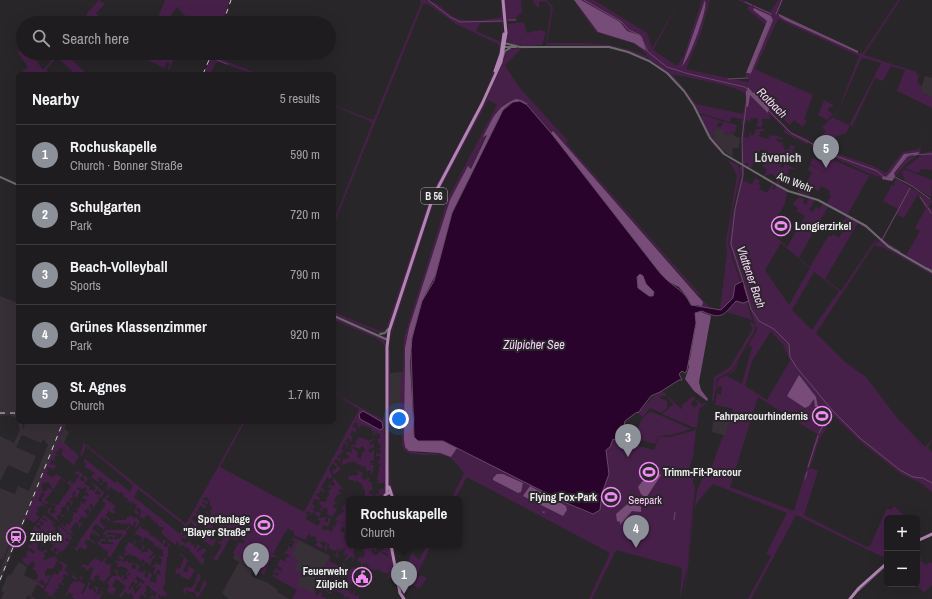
<!DOCTYPE html>
<meta charset="utf-8">
<style>
:root{--surface:#1f1c1f;--page:#272528;--text:#f1f3f6;--muted:#a1a1a4;--line:#3c3a3d;--accent:#8c9099}
body{margin:0;font-family:"Archivo Narrow",sans-serif;background:var(--page);color:var(--text)}
.controls{position:absolute;right:12px;bottom:12px;display:grid;overflow:hidden;border-radius:6px;box-shadow:0 4px 16px #0002}
.controls button{width:36px;height:36px;display:grid;place-items:center;padding:0;border:0;border-bottom:1px solid var(--line);background:var(--surface);color:var(--text);font:20px sans-serif}
.you{position:absolute;left:399px;top:419px;width:14px;height:14px;margin:-10px;border:3px solid #fff;border-radius:50%;background:#1a73e8;box-shadow:0 0 0 6px #1a73e833}
.badge{display:grid;place-items:center;width:26px;height:26px;border-radius:50%;background:var(--accent);color:#fff;font-size:13px;font-weight:700}
.pin{position:absolute;translate:-50% -33px;filter:drop-shadow(0 1px 2px #0008)}
.pin::after{content:'';position:absolute;top:21px;width:14px;height:12px;background:inherit;clip-path:polygon(0 0,100% 0,50% 100%)}
.popup{position:absolute;left:346px;top:496px;width:116px;height:52px;box-sizing:border-box;display:grid;place-content:center;border-radius:6px;background:var(--surface);filter:drop-shadow(0 1px 3px #0005);font-size:13px;white-space:nowrap;color:var(--muted)}
.popup b{font-size:15px;color:var(--text)}
.popup::after{content:'';position:absolute;left:50%;top:100%;margin-left:-8px;border:8px solid transparent;border-top-color:var(--surface)}
.list{margin:0;padding:0;list-style:none}
h2{display:flex;justify-content:space-between;align-items:center;height:52px;margin:0;padding:0 16px;font-size:17px}
h2 small{font-size:13px;font-weight:400;color:var(--muted)}
.list li{display:grid;grid-template-columns:26px 1fr auto;gap:12px;align-items:center;box-sizing:border-box;height:60px;padding:0 16px;border-top:1px solid var(--line)}
.list b{display:block;font-size:15px;white-space:nowrap}
.list p{margin:0;font-size:13px;white-space:nowrap;color:var(--muted)}
.list em{font-size:13px;font-style:normal;color:var(--muted)}
.icon{flex:none;width:22px;height:22px;fill:none;stroke:currentColor;stroke-width:2;stroke-linecap:round;stroke-linejoin:round}
.map{position:relative;flex:none;width:932px;height:599px;overflow:hidden}
.search{position:absolute;background:var(--surface);box-shadow:0 4px 16px #0002;left:16px;top:16px;width:320px;height:44px;display:flex;align-items:center;gap:10px;box-sizing:border-box;padding:0 14px;border-radius:22px;color:var(--muted);font-size:15px}
.panel{position:absolute;background:var(--surface);box-shadow:0 4px 16px #0002;left:16px;top:72px;width:320px;height:352px;border-radius:6px}
.map>svg:first-child{display:block}
</style>
<div class="map">
<svg width="932" height="599" viewBox="0 0 932 599">
<rect width="100%" height="100%" fill="#292629"/>
<g fill="#373037">
<path d="M925,76L932,78V97L920,92Z"/>
<path d="M715,128L723,130L726,135L734,133V136L740,138L739,148H733L732,157L723,150L713,138Z"/>
<path d="M0,296L18,303V422L17,418L9,415L0,416Z"/>
<path d="M401,372V413L400,415L390,411V373Z"/>
<path d="M713,421L729,422L726,436L712,432Z"/>
<path d="M18,422H22L23,429L25,427L23,422H67L64,428L69,432L64,443L79,456L58,441L30,510L29,519L26,518L0,584V571L15,532L8,528L12,536L0,568L3,556L0,561V488L15,494L18,486L29,491L48,445L43,439L41,443L22,435L16,447L36,456L28,474L8,465L0,482V436L14,443L20,430Z"/>
<path d="M299,540L330,556L313,595L279,578Z"/>
<path d="M235,554L247,560L254,568L251,576L268,583L278,590L277,592L289,599H229L222,593L239,562L233,558Z"/>
<path d="M19,562L27,567L24,575L38,582L31,596L36,599H30L31,597L28,595L26,599H1L4,592L1,591L8,574L10,576Z"/>
</g>
<g fill="#472049" fill-rule="evenodd">
<path d="M99,0L105,4L96,13L100,18L99,19L104,23L83,22L88,12Z"/>
<path d="M165,0H230L222,23H192L177,7L167,21L163,18L159,23H154H156Z"/>
<path d="M420,0C440,0 441,10 456,18C464,22 492,20 501,17L502,0L503,36L496,67L478,110L434,193L391,321L386,331L378,333L334,315V312L377,330L382,331L386,329L431,195L483,98L496,63L500,48L498,44L456,24L428,4H423L334,224V220L372,124L370,121L334,106V105L372,120L374,119L421,3ZM503,22L501,42L476,31L480,23Z"/>
<path d="M504,0H521L522,12L516,17V20L507,22Z"/>
<path d="M532,0H547L553,7L547,43C582,43 614,41 646,56L647,55L635,44L596,32L572,0L598,32L634,43L646,52L642,38L639,35L627,31L620,22L581,0H594L647,33L652,48L680,0L653,50L677,66L684,55L702,0H705L686,55L681,64L685,62L700,27L707,0H710L701,33L686,69L746,82H749V79L745,77L746,73H751L773,19L762,11V18L767,21L766,25L747,9L749,5L737,0H742L770,12L778,0H783L778,13L785,20L860,54L861,52L863,53L898,0H900L864,55L932,77L917,72L916,75L919,74L917,82L922,86L920,92L932,97V108L897,91L905,70L891,66L883,81L875,78L852,127L851,125L834,115L839,108L859,56L778,19L755,69L813,95L804,119L807,120L803,127L794,120L790,125L774,110H771L791,132L810,140L807,144L783,132L785,129L770,115V119H762V127H757L758,118L751,119L749,123L748,120H746L745,125L741,124L742,119L731,117L730,122L699,113L676,81L648,60L649,57L645,58C611,41 582,47 546,45L551,7L546,1L539,2V7H537ZM864,58L881,63L850,124L835,115L840,107L860,61ZM672,74C684,77 738,86 744,93C748,98 744,109 743,114L696,104ZM749,87L753,93L756,92L769,108V113L750,95L746,106V92Z"/>
<path d="M524,22L527,33L540,30L546,32L542,45L522,46L520,44L519,46L507,43L508,24Z"/>
<path d="M542,47L521,49L505,65L519,87L568,141L566,143L700,294L699,296L711,308V316L702,311L699,296L553,131L551,133L524,102C515,96 504,103 497,111L470,170L468,167L450,200L409,328L404,363L405,447C413,457 438,450 451,457L457,448L590,514L599,511L602,502V493L609,474L606,450L610,447L613,439L654,450L659,437H671L696,430L693,457L689,469L695,471L693,482L695,488L687,567L697,490L707,469L710,471L723,436H726L731,414L733,413H731L733,409L731,408L715,405L717,393L721,395L722,386H719L716,391C719,372 720,382 731,372C735,369 736,364 739,361L734,371L727,376L742,384L752,347L749,345L741,358L757,330L729,244L733,214L741,178L739,168L741,166L744,168L743,180L752,185L755,178L760,181L758,184L761,186L759,189L767,193L772,184L775,186L772,188L774,190L776,186L787,192L785,203L770,231L787,247L805,216L796,211L798,208L794,205L793,203L799,197L804,199L803,203L806,205L809,198L815,200L809,210L813,212L816,207L819,209L823,204L828,207L799,257L810,267L829,235L832,237L833,234L839,238L846,225L848,226L847,221L844,224L842,223L846,216C852,219 877,232 876,240C876,242 874,243 874,245L880,240L890,249L932,273V275L885,248L874,245L816,333L845,362L866,377L898,419L925,447L932,439L928,448L932,452V492L919,482L903,475L891,466L862,443L834,416L820,438L810,468L818,471L804,515L867,547L870,546L887,508L891,510L894,506L907,518H887V559L796,515L751,599H748L771,556L766,554L787,513L713,484L699,500L695,508L684,599L687,567L680,599L682,568L616,550L592,599H589L610,553L467,477L455,499H451L464,474C459,466 455,460 446,456C437,453 409,459 404,449C400,442 404,428 403,421L390,422C390,443 386,478 395,496L394,499L391,491L389,478V417L394,415L389,412C387,382 387,350 394,321L434,197L487,98L506,53L510,49ZM488,100L497,105L448,198L404,338L403,372H401L400,415L390,410V343L395,322L435,198ZM858,223L871,233L876,239L841,291L825,279ZM781,243L810,268L789,305L765,270ZM814,272L839,291L812,330L792,310ZM771,331L784,346L790,361L767,400L745,386L752,361ZM758,397L817,434L794,511L730,487Z"/>
<path d="M17,51L31,53L43,70L58,53H65L87,74H75L57,57L46,70L50,74H19L28,67Z"/>
<path d="M149,53H165L170,55L171,53L176,54L169,70L168,67L170,64L167,62L164,68L146,59Z"/>
<path d="M212,53H220L219,57L222,59L258,74H253L219,62L216,63L210,74H204Z"/>
<path d="M824,100L833,105L832,107H829L828,111L833,114L827,120L818,115Z"/>
<path d="M932,109L920,147L921,152L906,164L895,177L894,173L907,157L913,154L915,156L919,152L904,154L887,177L882,179L890,181L895,178L891,181L868,173L811,147L812,142H814L815,147L836,156L838,154L871,165L886,173L903,152L919,149Z"/>
<path d="M703,115L721,121V123L718,122L717,127H721L723,121L737,125L735,133L733,132L728,135L722,131V130L715,128L713,138L729,156L711,139L700,116Z"/>
<path d="M832,117L850,126L846,133L834,137L832,141L821,137L826,131L822,128Z"/>
<path d="M743,126L745,127L744,137L748,138L750,132H752L750,135L753,136L756,129H764V131H761L759,136L768,139L770,135L772,136L773,135L783,138L782,140L777,138L776,140L778,142L783,143L782,147H785L784,150H789L790,145L795,146L792,153L795,150L802,156L796,157L798,162L793,160L792,162L789,160L787,163L783,162L780,166L783,168L785,164L796,169H789L788,173H786L792,177L791,179L786,177L785,182L781,181L779,185L775,183L778,179L772,174L764,176L767,169L762,166L770,154L767,156L766,154L762,162H760L767,145L764,151L761,149L751,168L747,166L748,163L744,164L741,163Z"/>
<path d="M708,139L726,159L738,165L740,177L732,212L728,244L752,320L720,310L727,254L726,241L737,176C732,160 718,153 708,139Z"/>
<path d="M932,151V170L921,169L918,173L905,168L924,153Z"/>
<path d="M826,157L892,185L895,186L894,182L897,179L932,201L929,207L932,209V271L888,246L862,222L824,203H827L831,196L829,195L830,191L821,186L818,191L813,188L809,196L797,192L799,188L803,189L812,172L808,170L810,165L828,174L810,164L813,158L822,162ZM869,176L892,185L883,201L898,209L881,239L865,224L848,214ZM918,194L926,208L915,228L920,231L906,255L882,239L896,214L904,218Z"/>
<path d="M904,169L932,180L931,197L905,182L902,173L897,178Z"/>
<path d="M778,219L787,228L781,239L772,232Z"/>
<path d="M334,317L385,339L386,344V420L384,421L387,492L382,496L381,495L376,497L375,494H379V489H384L385,483H375L378,482V479L376,478L378,477L379,467L381,465L377,461L380,460V456H376V453L380,454L381,450H378L381,447L377,440L380,438V434L376,433L374,436L373,435L374,432L371,430V428L361,425L360,428L356,425L359,424L356,422L352,426L357,429L355,433L352,430L350,435L353,437L350,443V439L348,438L345,442L349,444L346,449L347,445L344,443L341,449L344,451L337,457L341,459L340,464L339,460L336,459L334,462L341,469L335,474L333,473V469L335,470L337,467L332,463L329,469L332,476L331,479L327,477L321,487L324,490L323,492L320,490V493H317L316,495L320,498L319,500L314,499L312,504L315,506L314,509L309,506L314,510L313,513L310,515L311,512L308,511L305,513L310,516L306,515V519L318,526L321,521L318,520L319,516L314,514L316,511L321,513L319,518L326,517L324,521L328,522V517L331,518L328,527L324,525L321,528L326,531L327,529L332,532L333,529L332,527H334L337,523L335,520L349,527L346,532L344,531L346,528L342,527L340,531L345,533L344,539L349,541V545H361V547H355L353,553L355,557L351,564L353,557H350L346,561L344,560L348,556L346,554L344,556L345,548H343L342,551L340,549L337,554L339,556V557L335,556L339,547L335,551L329,548V544L327,543V551L324,549L326,543L323,541L320,543L323,546L322,549L315,545L319,541H316V537L312,536L310,538L311,536L309,534L305,540L294,535V532L287,528V532H285L273,554L279,558L272,557L264,575L249,566L233,553L239,542L243,544L245,541L239,537L236,541L230,538L217,561L209,556L214,558L222,545L218,543V540L220,542L223,540L219,524L214,525L213,522L214,524L217,523L215,514L210,519L205,516L206,514L210,516L211,512L209,511L207,514L205,511L208,512L211,510L212,507L209,503L211,498L209,501L207,497L202,499L208,502L207,505L203,501L202,504L206,506L205,509L201,505L200,507H199L198,510L202,514L196,511L195,512L202,516L201,520L195,515L191,519L198,524L196,529L193,528L195,527L191,522L187,526L194,531L193,536V532L186,528L181,537L185,535L186,537V539L182,538L181,541L184,542L185,545H181L179,547L178,541L175,545L161,533L164,527H159L157,522L155,525V521L151,520L152,518L147,514L144,519L139,516L142,512L138,507L136,510L139,513L138,515L134,512L137,505L132,502L131,504L130,501L127,502L128,499L123,496L124,494L120,492L117,494V491L111,488L112,486L108,489L110,492L104,487L107,488L108,483L105,481L101,485L99,483H102L103,479L99,477L98,482L91,477L95,473L85,467L86,463L83,462L85,459L115,483L117,481L130,492L133,485L86,446L82,456L80,455L84,443L186,524L243,422H245L220,467L304,512L359,409L334,393L384,420L386,419L385,346L378,339L334,320ZM138,489L184,525L180,534L134,497Z"/>
<path d="M750,321L755,325L754,332L732,370L717,379L714,400L712,402L714,377L730,367L752,330Z"/>
<path d="M662,391L681,409L683,408L681,406L693,396L695,399L691,403L694,408L698,404L696,401L697,400L701,404L707,403L699,409L697,427H693L662,414L674,404L672,403L667,396H662L659,398L667,401V408L661,413L650,408L643,417L638,413L653,397Z"/>
<path d="M651,412L657,414L691,429L671,435L659,436L655,444L638,439V437L633,435V434L627,433L630,430L638,431C639,424 642,415 651,412Z"/>
<path d="M65,422H67L59,440L79,456L74,465L61,455L63,449L60,448L57,452L56,451L55,453L60,456L56,455L54,459L57,461L51,460L50,464L57,465L54,469L47,467V469L49,470L46,473L53,478L56,474L65,480L62,485L64,480L61,478L54,489L56,491L60,487L57,491L52,488L48,481L46,483H42L41,487L43,488L42,490L45,492L48,488L53,490L45,500L49,503L46,504L42,502V498L45,494L42,492L38,500L46,506L43,510L45,507L43,505L37,508L38,511L35,514L39,517L34,523L27,518L23,525Z"/>
<path d="M356,436L370,441L373,438L374,440L369,443L371,446L374,443V448L368,449L370,453L374,450V461L370,460V463H373L370,465H374L372,475L370,470L366,471V467L362,466L361,468V465L356,464V462H350L342,465L343,458L347,459L350,456L346,454L347,451L352,453L351,447L358,452L357,457L361,459V456L363,455L361,454L365,450L364,447L362,446L359,449L351,446L352,444L354,446L357,443L355,442L359,438Z"/>
<path d="M356,470L363,473L361,478L365,480L368,477L370,479L368,481L371,482L373,489L369,491L370,494H374L373,497H363L365,495V490H362L364,489L362,484L357,481L355,482L353,480H349L348,476L358,475V472L356,471Z"/>
<path d="M77,471L83,474L78,482L80,480L84,482L85,479L83,477L84,475L88,479L84,484L90,487L92,483L89,480L93,483L89,489L94,491L96,488L93,485L94,484L99,487L94,494L100,495L101,492L98,490L99,488L104,493L101,498L97,496L99,500L92,509L93,505L91,503L89,506L92,510L89,514L90,510L88,508L84,511L88,515L85,519L82,516L78,522L80,523L84,521L78,529L79,525L76,522L70,530L73,531L71,534L74,536H72L61,525L64,521L62,525L66,527V523L69,525L73,518L72,517L74,514L71,512L77,513L78,511L75,508L78,509L81,504L80,502L86,505L84,503L87,500L82,498L85,495L88,497L89,495L85,491L87,489L85,487L81,489L78,487L77,489L80,491L77,498L74,496L76,492L74,491L72,494L73,498L69,499L73,503L70,507L71,503L68,501L65,505L70,508L67,512V507L65,506L61,508L62,511L60,514L63,515L66,513L63,517L59,514L57,516L59,522L47,512L49,508L51,509L49,512L52,514L56,512L54,509L56,506L54,504L51,507L53,503L58,505L63,498L62,496L64,497L71,486L67,483L71,479V484L76,482L75,479H78L79,475L74,473Z"/>
<path d="M334,478L343,489H340L338,491L341,493L336,496L334,502L338,504H335L332,506L337,510L332,517L327,514L328,510L324,507L322,511L317,509H321L322,506L319,504L320,501L326,502L327,499L326,497H328L330,494L328,493L330,492L328,490L332,489L331,487L328,488L329,485L335,486L334,482L332,481L330,483Z"/>
<path d="M348,494L357,499H349V514L346,522L349,523V526L335,519L344,511L342,507L345,505V500L347,501L349,496Z"/>
<path d="M107,495L110,496L105,499L116,506L113,509L116,512L113,514L108,510L106,516L110,519L108,523V521L106,518L104,520L102,517L100,520L101,524L105,527L102,532L103,529L96,524L92,529L100,535L98,536L95,533L94,535L92,532L90,535V539L95,542L94,544L90,540L87,541V539L84,542L91,549L87,546L86,550L80,547L77,551L74,548L77,547L79,542L80,543V540L106,504L102,501Z"/>
<path d="M44,515L57,525L53,523L52,525L56,528L53,532L56,530L58,533L60,530L57,528L59,526L72,537L70,541L67,537L65,540L62,539L70,542L59,556L63,549L61,552L58,550V555L55,553L58,549L55,548L56,546L53,549L54,552L50,549L54,545L47,542L45,546L40,543L41,541L44,543L45,541L43,537L46,533L43,531L36,539V532L34,531L30,533L35,526L43,531L40,528L41,525H36L38,522L44,526L43,524L44,522L39,521L41,518L47,522L46,518H41Z"/>
<path d="M132,516L134,517L133,520L136,517L140,522L136,528L134,526L137,524L135,521L132,526L130,524L129,526L135,530L130,527L126,531L127,533L120,541L113,553L110,556L112,559L107,555L111,549L108,552L105,549L103,552L104,548L97,544L101,539H106V541H101V544H113V542H108V539H119L123,534L107,532V535H115V538L110,536L107,538L106,535L103,534L106,530H126L131,522L126,524L111,522L116,520H126L127,517Z"/>
<path d="M206,518L211,521L209,524H212L214,529L207,535L208,537L210,536L211,540L216,539L213,547L209,544L207,546L208,544L205,541L203,542L204,539L198,535L196,540L195,538L197,531L202,533V529L197,530L200,527L204,529L205,525L203,524L200,526L202,522L207,524V520H203Z"/>
<path d="M141,525V528L150,532L149,535L153,537L156,536L155,538L163,544V539L166,541L163,546L167,547L168,545L167,542L170,544L168,548V556L170,557H167L165,578H166L163,589L167,594L166,597L163,595L161,597L159,594L158,596L160,599L149,598L152,595L155,597L157,593L153,590L151,593L153,594L150,593L152,590L148,585L145,588L147,590L144,593L147,596L145,597L141,594L140,597H138L141,599H132L134,597L131,593L134,589V593L135,594L141,587L139,585L137,589L136,587L140,582L143,584L145,582L137,576L135,579L138,581L136,585L133,581L128,589L130,590L132,586L134,588L129,595L125,591L121,598L119,596L126,586L116,579L112,586L116,589L113,594L107,591L110,586L107,583L112,576H116V572L113,570H118L117,577L119,575L121,578L123,574L124,576L122,580L123,581L125,579L127,580V576L131,574L130,572L127,575L126,574L128,570L125,567L124,568L122,566L117,567L118,563L116,562L117,560L120,562L121,559L118,557L119,555L124,557L122,561L126,562L127,560L130,565L131,562L134,563L131,567L134,570L137,566L134,564L135,563L140,566L137,571L144,572L145,571L142,568L146,571L144,576L148,578V572L152,575L149,581V582L153,576L150,581L156,583L157,574L161,575L160,571L157,569L156,575L153,573L156,567H151L155,565V563L161,565L162,559L159,558V556L163,557V550L156,546L153,547L155,544L151,541L148,542L150,540L145,537L142,542L138,541H141L143,538L137,534L134,537L137,530L139,531L137,530Z"/>
<path d="M293,538L299,540L292,554L296,557L295,559L300,562L297,563L294,569L300,572L301,569L303,570L298,585L312,592L317,581L316,576L320,578L324,570L322,569L325,564L327,565L330,556V562L343,567V563L345,564L344,567L346,572L347,570L350,571L352,567L358,570L350,586L345,584L348,577L345,575L343,579L340,578L344,574L342,572L339,577L335,575L338,576L340,573L337,570L334,575L331,573L335,570L334,568L330,573L331,569L327,568L325,570L329,573L325,577L327,578L323,581L325,584L323,583L319,588L323,590L321,591L316,589L315,594L318,596L319,593L323,592L321,597H326L325,599H292L297,590L272,576L273,574L279,577L277,575L279,573L276,572L275,574L273,573L276,568L282,572L281,567L277,566L280,559L285,562L286,557H290L288,555L289,554H284L288,549V545L291,549L295,541L291,540Z"/>
<path d="M135,540L136,541L133,547L137,546V549L141,550L143,547L142,544L145,546L141,552L142,553L144,552H148L147,547L154,553L148,558L151,559L154,555L155,556L154,559H152L151,565L146,562L143,566L139,564L142,565L145,562L143,559L141,561L134,555L133,556L129,554L126,556L123,554L127,553L124,549L129,542L133,544Z"/>
<path d="M34,541L38,544L37,549L42,552L45,550L48,551L44,553L45,556L43,559L44,560L48,559L51,554L50,558L54,556L58,560L53,569L48,568L45,572V576L51,575L46,585L42,579L38,582L45,586L43,589L39,585L36,586L38,582L34,579H37L38,575L36,574L37,572L32,568L35,566L34,562L32,561L28,566L22,560L23,557L29,558L26,556L28,550L34,554L35,551L28,547L29,544L32,545Z"/>
<path d="M190,541L192,546L195,544L194,547L196,549L197,544L201,547L196,551L198,552L203,548L207,550L201,557L205,559L202,565L187,547L184,548L186,542L188,543Z"/>
<path d="M367,545H377L376,552L373,549L371,552L376,556L380,551L388,557V554L380,550L384,549V545H390L393,566L392,577L387,579L390,572L388,574L380,571L379,573L380,569L374,571V569H370L371,566L368,568L369,564L366,563L364,567V566L365,562L361,566V563L357,560L360,557L363,558L365,552L362,549H366Z"/>
<path d="M427,545H431L416,577L417,579L420,575L427,578L419,588L413,585L412,581L407,592H403L405,593L403,597L401,588L404,587L407,589L409,585L401,587L403,579L402,578L399,580L397,570L411,580L412,575L399,570L405,569L401,567L402,561L407,564L412,553L419,560Z"/>
<path d="M182,554L188,561L183,571L187,573L189,566L195,570L189,580L181,576L180,573L175,574L177,567L180,569L184,557L179,555Z"/>
<path d="M917,554L922,558L920,560L926,565L930,562L932,563V585L925,592L932,599L915,584H917Z"/>
<path d="M95,558L102,562L105,558L107,559L104,562L108,565L111,563L110,575L104,582L99,579L100,577L97,575L94,577L95,582L90,579L93,568L91,567L87,571L83,566L79,571L83,564L87,566Z"/>
<path d="M61,561L67,565L64,571H67V573L69,574L68,576L65,574L62,576L64,578L61,582L64,584L63,586V584L59,583L58,586L60,588L54,590L58,592H56L52,594L56,599L50,595L46,599L49,593L44,591L54,573L58,575L60,570L62,571L63,565L59,563Z"/>
<path d="M75,572L73,576L77,578L75,581L78,583L81,578L80,575L83,577L80,582L85,584L87,580L81,593L83,594L89,582L91,583L88,587L91,590L93,589L94,592L95,593L97,590L94,588L95,586L99,588L95,597L98,594L101,595V590L103,592L100,599H75L72,597L73,594L69,592L64,599L70,585L76,580L71,577Z"/>
<path d="M198,572L201,577L194,590L199,593L204,580L207,583L197,599V596L194,592H189L187,589L185,594L183,591L185,587L191,588L196,582L195,579L197,578Z"/>
<path d="M334,577L338,579L337,583L340,585L343,581L341,586L342,589L345,588V590L350,591L349,593L353,594V591H355L354,595L357,596L359,595V599H350L347,596L345,599L343,594L334,590L331,594L326,591V588L329,591L333,582L336,583V579Z"/>
</g>
<g fill="#784c79">
<path d="M574,0H581L620,22L627,31L639,35L642,37L646,51L634,43L598,32Z"/>
<path d="M705,0C709,7 689,60 682,66Z"/>
<path d="M754,8L771,16L773,20L751,73H746L767,21L753,10Z"/>
<path d="M779,14L858,51V53L785,20L779,16Z"/>
<path d="M748,87L753,93L755,92L769,108L768,113L750,95L748,107L746,106V92Z"/>
<path d="M516,99L521,100L528,104C516,104 515,97 503,110L452,213L436,274L422,301L412,338L410,363L414,437L441,440L457,448L451,457L440,453L409,451L405,447L404,439L405,348L409,328L450,200L468,166L471,169L487,135L483,137C493,119 495,107 516,99Z"/>
<path d="M553,131L703,302L702,306L695,305L699,311L711,316L699,382L701,390L708,399L707,401L694,391L685,379L689,367L688,362L690,359L696,323L691,305L687,297L679,287L667,281L653,264L551,133Z"/>
<path d="M920,152L915,156L913,154L907,157L894,173L895,177L892,181L882,179L883,176L887,177L904,154Z"/>
<path d="M640,274L644,276L646,284L654,292L653,296L649,297L638,288L637,276Z"/>
<path d="M799,375L816,397L818,407H815L814,399L809,406L805,408L787,396Z"/>
<path d="M655,471L661,475L646,498L641,494L638,487L644,479Z"/>
<path d="M497,474H503L523,483L521,492L518,493L493,480V478Z"/>
<path d="M530,486L566,506L567,510L563,516L523,496Z"/>
<path d="M631,501L641,507V512L632,511L620,525V522L617,521L616,514Z"/>
</g>
<g fill="#2a032c" stroke="#654966" fill-rule="evenodd">
<path d="M520,101L527,105L551,133L653,264C657,269 661,275 666,279C676,289 684,290 691,305L721,310L733,298L735,285L743,281L749,301L743,303L736,301C723,316 721,320 702,311L695,313L696,323L687,370L685,373L682,371L679,374L682,380H679L660,392L651,396L638,413L637,412L625,421L624,426H621L616,440L613,439L610,447L606,450L609,474L602,493L600,510L593,514L564,502L443,441H418L414,437L411,350L412,338L422,301L434,281L452,213L503,110L513,102ZM640,274L643,276L646,284L654,292L653,296H649L638,288L637,277Z"/>
<path d="M363,411L382,422L383,428L380,430L360,419L359,414Z"/>
</g>
<g fill="none" stroke-linecap="round" stroke-linejoin="round">
<g stroke="#654966" stroke-width="1">
<path d="M428,0L450,17L460,22L502,21"/>
<path d="M584,0L622,22L629,30L640,35L648,52L667,67L689,74L745,87L791,133L836,156L877,171L885,178L894,170L907,155L932,154"/>
<path d="M745,2L752,5"/>
<path d="M754,6L771,14"/>
<path d="M776,14L782,0"/>
<path d="M779,15L857,52"/>
<path d="M509,20H516"/>
<path d="M218,56L219,53"/>
<path d="M215,59L227,64"/>
<path d="M750,74L772,18"/>
<path d="M728,79L748,78"/>
<path d="M887,178L895,177L912,186L930,199"/>
<path d="M920,197L927,207"/>
<path d="M928,208L931,213"/>
<path d="M882,240L910,188"/>
<path d="M890,246L893,248"/>
<path d="M895,249L900,252"/>
<path d="M927,268L932,270"/>
<path d="M743,281L731,244L735,209L743,175L742,138L748,90"/>
<path d="M744,286L751,309L759,321L774,329L789,344L790,357L797,368L832,410L860,438L900,470L913,477L923,478L932,483"/>
<path d="M819,433L830,413"/>
<path d="M808,467L818,436"/>
<path d="M805,479L807,472"/>
<path d="M543,512L544,513"/>
<path d="M543,512H545"/>
<path d="M674,520L675,512"/>
<path d="M859,591L887,565"/>
</g>
<g stroke="#6e6b6e" stroke-width="2">
<path d="M504,43L520,47H609L628,52L649,61L667,73L684,91L694,106L710,138L724,154L777,185L788,191L818,200L855,220L866,226L889,247L932,272"/>
<path d="M503,47H516"/>
<path d="M502,59L505,51L510,48"/>
<path d="M0,177L18,185"/>
<path d="M334,316L388,340"/>
<path d="M380,334L385,333L388,329"/>
</g>
<g stroke="#b185b1" stroke-width="3">
<path d="M495,71L501,54L504,34"/>
<path d="M389,487L393,499"/>
<path d="M387,493V347L389,331L433,197L482,104L501,62L506,33L503,0"/>
<path d="M385,499V495L389,493"/>
<path d="M917,541L932,534"/>
<path d="M391,545L400,593L404,599"/>
<path d="M850,599L859,588L887,563"/>
</g>
<g stroke="#d3d1d3" stroke-width="1" stroke-dasharray="5 5" stroke-linecap="butt">
<path d="M223,23L231,0"/>
<path d="M203,74L212,53"/>
<path d="M0,413H18"/>
<path d="M0,580L63,422"/>
</g>
</g>
<defs>
<symbol id="stadium-ring" viewBox="-11 -11 22 22"><circle r="9.5" fill="#292629" stroke="#f18af4" stroke-width="1.5"/><path d="M0-5a6.5 5 0 1 0 0 10a6.5 5 0 1 0 0-10ZM-3.5-1.8h7v3.6h-7Z" fill="#f18af4"/></symbol>
<symbol id="station-ring" viewBox="-11 -11 22 22"><circle r="9.5" fill="#292629" stroke="#f18af4" stroke-width="1.5"/><path d="M-3-6H3Q5-6 5-4V2Q5 4 3 4L4.5 6H3L1.5 4h-3L-3 6H-4.5L-3 4Q-5 4-5 2V-4Q-5-6-3-6ZM-3.5-4v3h7v-3ZM-3.5 1v1.5H-2V1ZM2 1v1.5H3.5V1Z" fill="#f18af4"/></symbol>
<symbol id="civic-ring" viewBox="-11 -11 22 22"><circle r="9.5" fill="#292629" stroke="#f18af4" stroke-width="1.5"/><path d="M-.6-6.5H3V-4.5H.6V-3L4-1V1h2V6H-6V1h2V-1L-.6-3ZM-1.2 2.5V6h2.4V2.5Z" fill="#f18af4"/></symbol>
</defs>
<g fill-rule="evenodd">
<use href="#stadium-ring" x="770" y="215" width="22" height="22"/>
<use href="#stadium-ring" x="811" y="405" width="22" height="22"/>
<use href="#stadium-ring" x="638" y="461" width="22" height="22"/>
<use href="#stadium-ring" x="600" y="486" width="22" height="22"/>
<use href="#stadium-ring" x="253" y="514" width="22" height="22"/>
<use href="#station-ring" x="5" y="526" width="22" height="22"/>
<use href="#civic-ring" x="351" y="566" width="22" height="22"/>
</g>
<g text-anchor="middle" stroke-width="4" stroke-linejoin="round" paint-order="stroke">
<rect fill="#292629" stroke="#b4b1b4" stroke-width="1" x="421" y="188" width="26" height="16" rx="3"/>
<g font-size="10" font-weight="bold" fill="#efedef">
<text x="434" y="200">B 56</text>
</g>
<g font-size="11" fill="#efedef" stroke="#292629">
<text transform="translate(795 182) rotate(22)" y="4">Am Wehr</text>
</g>
<g font-size="11" font-weight="bold" fill="#efedef" stroke="#292629" text-anchor="end">
<text x="795" y="230" text-anchor="start">Longierzirkel</text>
<text x="808" y="420">Fahrparcourhindernis</text>
<text x="663" y="476" text-anchor="start">Trimm-Fit-Parcour</text>
<text x="597" y="501">Flying Fox-Park</text>
<text x="250" y="523">Sportanlage<tspan x="250" dy="13">"Blayer Straße"</tspan></text>
<text x="30" y="541" text-anchor="start">Zülpich</text>
<text x="348" y="575">Feuerwehr<tspan x="348" dy="13">Zülpich</tspan></text>
</g>
<g font-size="11" fill="#fec7fe" stroke="#292629">
<text x="645" y="504">Seepark</text>
</g>
<g font-size="12" font-style="italic" fill="#fbd2fb" stroke="#292629">
<text transform="translate(772 103) rotate(45)" y="4">Rotbach</text>
<text transform="translate(751 277) rotate(71)" y="4">Vlattener Bach</text>
<text x="534" y="349">Zülpicher See</text>
</g>
<g font-size="13" font-weight="bold" fill="#d3cfd3" stroke="#292629">
<text x="778" y="162">Lövenich</text>
</g>
</g>
</svg>
<div class="controls">
<button>+</button>
<button>−</button>
</div>
<div class="you"></div>
<div class="pin badge" style="left:404px;top:594px">1</div>
<div class="popup"><b>Rochuskapelle</b>Church</div>
<div class="pin badge" style="left:256px;top:576px">2</div>
<div class="pin badge" style="left:628px;top:457px">3</div>
<div class="pin badge" style="left:636px;top:548px">4</div>
<div class="pin badge" style="left:826px;top:168px">5</div>
<div class="search"><svg class="icon" aria-label="search" viewBox="0 0 24 24"><circle cx="10" cy="10" r="6"/><path d="M15 15l6 6"/></svg>Search here</div>
<section class="panel">
<h2>Nearby<small>5 results</small></h2>
<ul class="list">
<li><span class="badge">1</span><div><b>Rochuskapelle</b><p>Church · Bonner Straße</p></div><em>590 m</em></li>
<li><span class="badge">2</span><div><b>Schulgarten</b><p>Park</p></div><em>720 m</em></li>
<li><span class="badge">3</span><div><b>Beach-Volleyball</b><p>Sports</p></div><em>790 m</em></li>
<li><span class="badge">4</span><div><b>Grünes Klassenzimmer</b><p>Park</p></div><em>920 m</em></li>
<li><span class="badge">5</span><div><b>St. Agnes</b><p>Church</p></div><em>1.7 km</em></li>
</ul>
</section>
</div>
